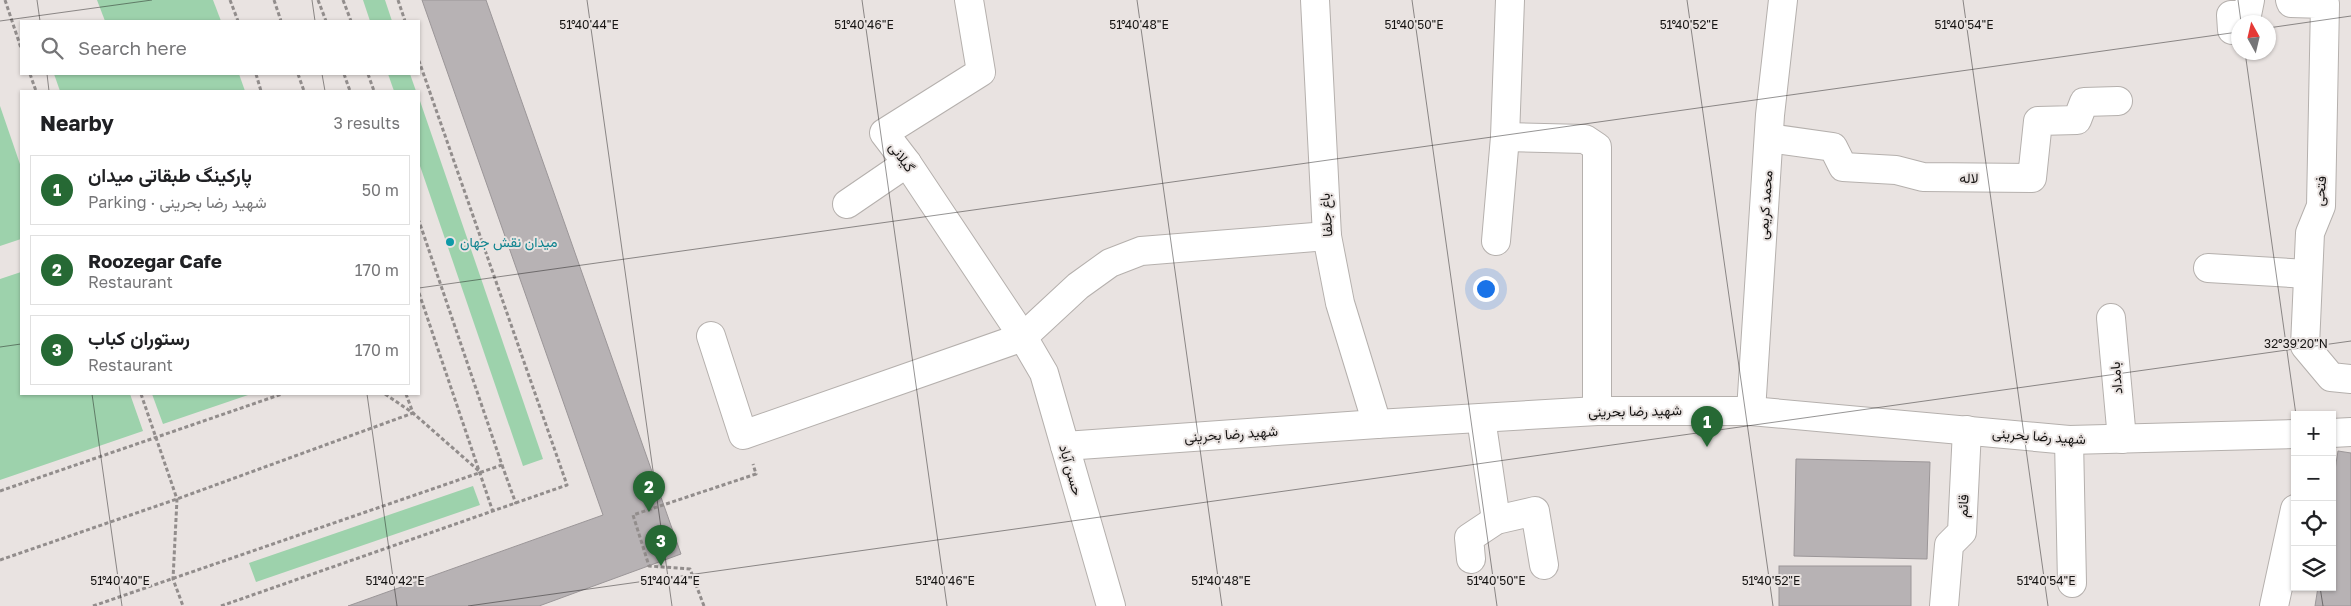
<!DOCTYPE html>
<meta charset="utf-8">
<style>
:root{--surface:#fff;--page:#f2f2f2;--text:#202124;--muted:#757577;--line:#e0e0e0;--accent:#266934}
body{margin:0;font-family:"Golos Text",Vazirmatn,sans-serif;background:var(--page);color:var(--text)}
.controls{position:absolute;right:15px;bottom:15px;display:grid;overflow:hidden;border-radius:0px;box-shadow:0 1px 4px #0004}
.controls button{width:45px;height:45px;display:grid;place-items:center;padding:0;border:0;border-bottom:1px solid var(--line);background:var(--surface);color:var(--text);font:25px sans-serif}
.compass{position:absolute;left:2231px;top:15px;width:45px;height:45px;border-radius:50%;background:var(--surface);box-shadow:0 1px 4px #0004;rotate:352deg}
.you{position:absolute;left:1485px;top:288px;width:18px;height:18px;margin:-12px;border:4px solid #fff;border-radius:50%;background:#1a73e8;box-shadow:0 0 0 8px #1a73e833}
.badge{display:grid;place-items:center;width:32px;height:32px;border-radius:50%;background:var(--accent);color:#fff;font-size:16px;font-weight:700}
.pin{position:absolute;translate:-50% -41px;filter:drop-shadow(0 1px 2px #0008)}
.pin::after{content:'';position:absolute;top:26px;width:18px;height:15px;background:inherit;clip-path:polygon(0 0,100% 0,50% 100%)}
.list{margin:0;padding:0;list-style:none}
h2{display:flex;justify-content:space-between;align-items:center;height:65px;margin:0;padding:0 20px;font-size:21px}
h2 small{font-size:16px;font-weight:400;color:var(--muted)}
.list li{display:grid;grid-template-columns:32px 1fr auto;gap:15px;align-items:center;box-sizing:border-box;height:70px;margin:0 10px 10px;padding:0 10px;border:1px solid var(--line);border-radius:0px}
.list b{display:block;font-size:19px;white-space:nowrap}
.list p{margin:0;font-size:16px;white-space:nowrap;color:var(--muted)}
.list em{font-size:16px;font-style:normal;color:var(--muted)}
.icon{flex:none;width:28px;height:28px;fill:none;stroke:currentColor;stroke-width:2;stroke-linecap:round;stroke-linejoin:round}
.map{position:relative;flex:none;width:2351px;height:606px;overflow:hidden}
.search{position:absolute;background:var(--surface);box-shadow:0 1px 4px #0004;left:20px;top:20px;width:400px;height:55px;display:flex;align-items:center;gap:12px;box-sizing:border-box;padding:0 18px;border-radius:0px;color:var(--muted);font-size:19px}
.panel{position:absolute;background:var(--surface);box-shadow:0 1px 4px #0004;left:20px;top:90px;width:400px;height:305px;border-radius:0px}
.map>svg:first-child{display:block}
</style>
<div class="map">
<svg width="2351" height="606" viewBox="0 0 2351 606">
<rect width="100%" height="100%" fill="#e9e3e1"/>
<g fill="#9dd2ac">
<path d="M97,0H213L221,21H105Z"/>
<path d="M363,0H385L392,21H370Z"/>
<path d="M54,74H239L245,91H60Z"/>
<path d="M388,74H410L416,91H394Z"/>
<path d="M419,98L543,459L523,466L419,163Z"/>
<path d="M0,106L21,167V239L0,246Z"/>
<path d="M21,272V394H130L143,431L0,480V279Z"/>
<path d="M152,394H251L163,424Z"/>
<path d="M473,486L480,505L256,582L249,563Z"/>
</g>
<g fill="#b7b2b4" stroke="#9b9698">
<path d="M422,0H486L681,554L539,606H348L603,515Z"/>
<path d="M2338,451L2351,453V606H2315L2318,587H2332V489Z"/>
<path d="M1796,459L1930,462L1927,559L1794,556Z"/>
<rect x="1779" y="566" width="132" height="40"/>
</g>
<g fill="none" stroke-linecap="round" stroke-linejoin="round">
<defs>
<g id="minor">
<path d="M969,0L981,72L884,133L907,163L1023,337L1044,373L1111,606"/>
<path d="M1315,0L1327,236L1340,303L1377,424"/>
<path d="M2290,0L2291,3L2325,4L2321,206L2310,233L2305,346L2331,377L2351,379"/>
<path d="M2232,30L2231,15H2247L2250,0"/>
<path d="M1505,137L1585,139L1597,147V411"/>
<path d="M1769,138L1833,147L1843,167L1896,170L1923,177L2032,178L2038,121L2077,120L2084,102L2118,101"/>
<path d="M847,204L907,163"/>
<path d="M1496,241L1505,137L1510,0"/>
<path d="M2208,268L2308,274"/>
<path d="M2111,318L2122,439"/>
<path d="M711,336L743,435L1023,337L1078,286L1110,263L1141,251L1327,236"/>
<path d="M1751,411L1770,115L1783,0"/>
<path d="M1481,418L1496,520"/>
<path d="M2332,433L2351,432"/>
<path d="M2069,440L2072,583"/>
<path d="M1065,446L1377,424L1597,411H1751L2069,440L2295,434"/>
<path d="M1471,559L1469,538L1496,520L1535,511L1544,565"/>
<path d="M1944,606L1949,545L1962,532L1967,430"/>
<path d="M2274,606L2295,509"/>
</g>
</defs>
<use href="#minor" stroke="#b5b0ad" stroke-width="30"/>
<g stroke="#928d8c" stroke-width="3" stroke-dasharray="4 2.5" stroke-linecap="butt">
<path d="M5,0L21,48"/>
<path d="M230,0L238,21"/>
<path d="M274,0L281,21"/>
<path d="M318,0L326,21"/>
<path d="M343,0L351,21"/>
<path d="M398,0L405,21"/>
<path d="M30,74L36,91"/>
<path d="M256,74L261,91"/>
<path d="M298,74L304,91"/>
<path d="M344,74L350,91"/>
<path d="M368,74L374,91"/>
<path d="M419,293L493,512"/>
<path d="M141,394L177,499L173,579L183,606"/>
<path d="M385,394L413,413L479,471"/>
<path d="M502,465L516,504"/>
<path d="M0,491L282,394"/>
<path d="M0,560L177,499L413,413L406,394"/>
<path d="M93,606L502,465L419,221"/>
<path d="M221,606L567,485L419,61"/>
<path d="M704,606L690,569L649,566L633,515L756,474L753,464"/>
</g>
<use href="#minor" stroke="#fff" stroke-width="28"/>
</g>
<path fill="none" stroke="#171514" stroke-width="1" stroke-opacity="0.45" d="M37,0L40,21M312,0L315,21M587,0L672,606M862,0L947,606M1137,0L1222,606M1412,0L1497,606M1687,0L1773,606M1963,0L2048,606M2238,0L2241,22M0,21L152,0M2268,28L2351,16M2245,52L2296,415M47,74L49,91M322,74L325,91M419,288L2238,32M0,347L21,344M92,394L122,606M367,394L397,606M2320,587L2323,606M468,606L2351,341"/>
<circle fill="#0f9aa8" stroke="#e9e3e1" stroke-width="2" cx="450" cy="242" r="5"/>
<g text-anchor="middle" stroke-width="4" stroke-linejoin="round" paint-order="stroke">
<g font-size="14" fill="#171514" stroke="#e9e3e1">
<text transform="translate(902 157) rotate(54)" y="5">گیلانی</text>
<text transform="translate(1969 178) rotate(1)" y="5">لاله</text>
<text transform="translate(2320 191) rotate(-85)" y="5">فتحی</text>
<text transform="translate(1765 205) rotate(-86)" y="5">محمد کریمی</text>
<text transform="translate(1326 215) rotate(-94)" y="5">باغ جلفا</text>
<text transform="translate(2116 378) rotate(-95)" y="5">بامداد</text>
<text transform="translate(1635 411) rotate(-1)" y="5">شهید رضا بحرینی</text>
<text transform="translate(1231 434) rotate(-4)" y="5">شهید رضا بحرینی</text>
<text transform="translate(2039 436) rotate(4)" y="5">شهید رضا بحرینی</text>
<text transform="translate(1071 470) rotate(74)" y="5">حسن آباد</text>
<text transform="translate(1963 506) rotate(-87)" y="5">قائم</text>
</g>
<g font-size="14" fill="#0d838f" stroke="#e9e3e1" text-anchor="start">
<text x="460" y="247">میدان نقش جهان</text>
</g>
</g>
<g font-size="12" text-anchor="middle" fill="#171514" stroke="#e9e3e1" stroke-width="4" stroke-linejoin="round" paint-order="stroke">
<text x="589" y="29">51°40'44"E</text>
<text x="864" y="29">51°40'46"E</text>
<text x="1139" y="29">51°40'48"E</text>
<text x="1414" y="29">51°40'50"E</text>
<text x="1689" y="29">51°40'52"E</text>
<text x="1964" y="29">51°40'54"E</text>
<text x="2296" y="348">32°39'20"N</text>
<text x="120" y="585">51°40'40"E</text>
<text x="395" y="585">51°40'42"E</text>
<text x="670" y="585">51°40'44"E</text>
<text x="945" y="585">51°40'46"E</text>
<text x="1221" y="585">51°40'48"E</text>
<text x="1496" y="585">51°40'50"E</text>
<text x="1771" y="585">51°40'52"E</text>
<text x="2046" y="585">51°40'54"E</text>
</g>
</svg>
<div class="controls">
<button>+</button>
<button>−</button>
<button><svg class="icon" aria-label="locate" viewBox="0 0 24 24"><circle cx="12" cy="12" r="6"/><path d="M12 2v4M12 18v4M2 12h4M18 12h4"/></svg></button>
<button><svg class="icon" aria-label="layers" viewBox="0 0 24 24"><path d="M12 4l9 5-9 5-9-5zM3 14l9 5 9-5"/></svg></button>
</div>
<svg class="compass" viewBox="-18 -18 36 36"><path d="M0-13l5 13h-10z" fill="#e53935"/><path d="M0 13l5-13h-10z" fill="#757577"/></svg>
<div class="you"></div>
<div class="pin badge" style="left:1707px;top:447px">1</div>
<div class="pin badge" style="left:649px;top:512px">2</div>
<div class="pin badge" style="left:661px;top:566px">3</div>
<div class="search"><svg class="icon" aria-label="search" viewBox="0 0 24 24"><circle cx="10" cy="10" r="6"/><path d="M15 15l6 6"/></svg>Search here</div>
<section class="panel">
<h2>Nearby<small>3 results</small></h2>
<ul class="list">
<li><span class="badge">1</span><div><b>پارکینگ طبقاتی میدان</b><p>Parking · شهید رضا بحرینی</p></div><em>50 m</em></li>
<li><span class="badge">2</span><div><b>Roozegar Cafe</b><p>Restaurant</p></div><em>170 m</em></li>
<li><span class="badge">3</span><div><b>رستوران کباب</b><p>Restaurant</p></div><em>170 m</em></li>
</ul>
</section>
</div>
